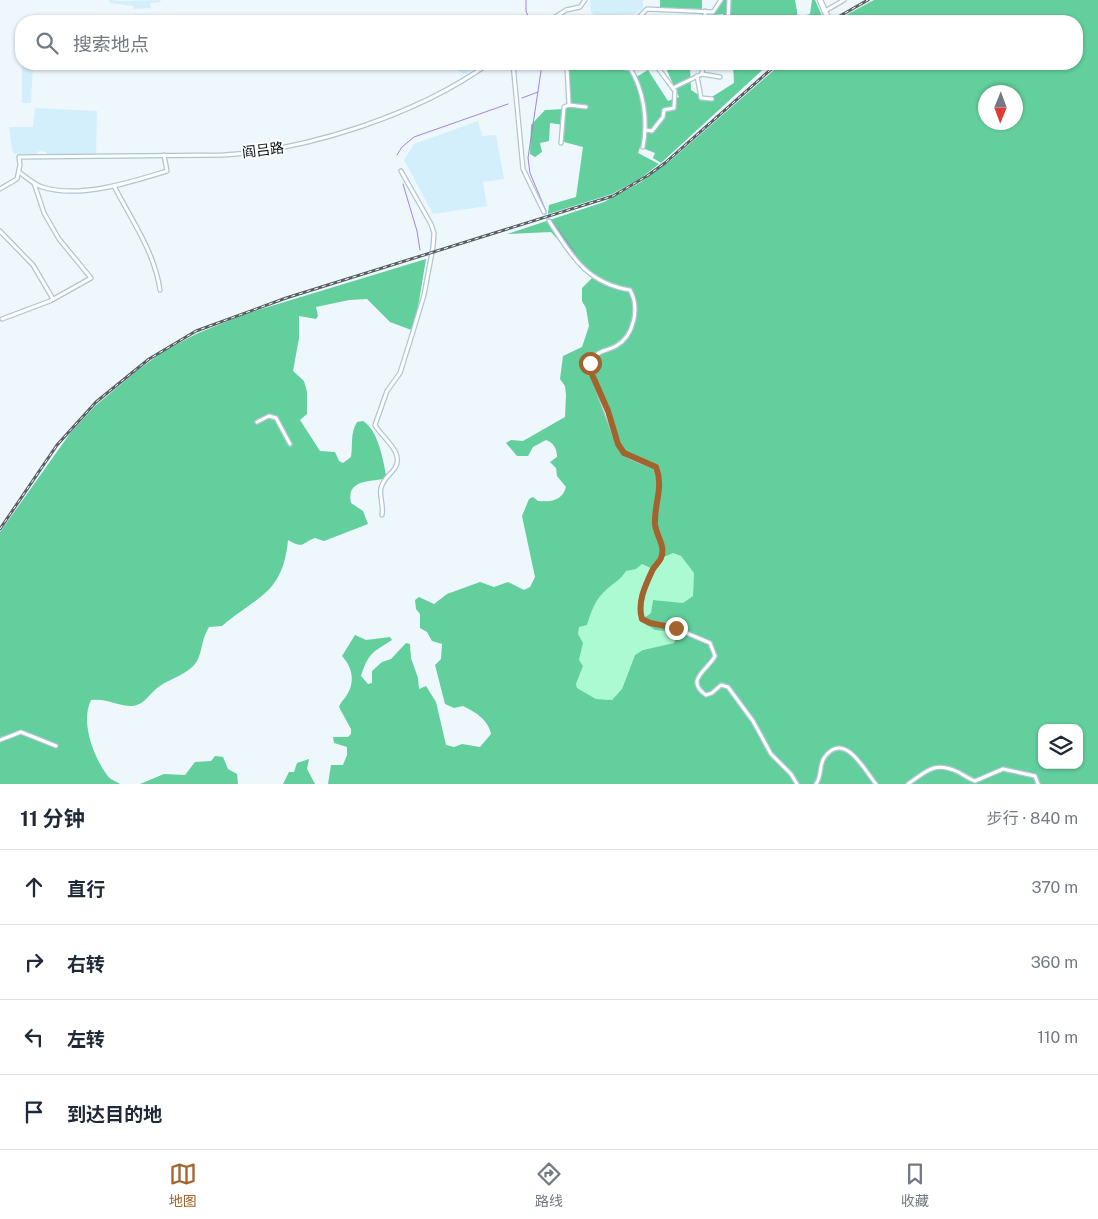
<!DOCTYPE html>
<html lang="zh">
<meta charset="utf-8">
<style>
:root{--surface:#fff;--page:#f2f2f3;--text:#1f2937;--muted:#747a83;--line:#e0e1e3;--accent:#a3632d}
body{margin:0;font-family:"Public Sans","Noto Sans SC",sans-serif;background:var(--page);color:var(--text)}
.controls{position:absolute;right:15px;bottom:15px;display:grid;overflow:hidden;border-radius:10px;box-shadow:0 1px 4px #0004}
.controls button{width:45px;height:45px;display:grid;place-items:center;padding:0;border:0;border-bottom:1px solid var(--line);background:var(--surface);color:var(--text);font:25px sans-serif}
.compass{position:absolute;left:978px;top:85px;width:45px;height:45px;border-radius:50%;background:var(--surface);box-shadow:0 1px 4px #0004;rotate:181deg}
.stop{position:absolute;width:15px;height:15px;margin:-11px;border:4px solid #a3632d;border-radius:50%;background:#fff}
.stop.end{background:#a3632d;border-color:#fff;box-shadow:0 1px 5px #0008}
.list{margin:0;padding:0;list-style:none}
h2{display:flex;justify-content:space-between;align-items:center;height:65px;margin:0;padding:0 20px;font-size:21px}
h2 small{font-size:16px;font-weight:400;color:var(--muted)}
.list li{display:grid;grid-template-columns:32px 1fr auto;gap:15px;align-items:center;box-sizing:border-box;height:75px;padding:0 20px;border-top:1px solid var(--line)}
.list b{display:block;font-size:19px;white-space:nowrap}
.list em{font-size:16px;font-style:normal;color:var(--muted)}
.icon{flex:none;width:28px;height:28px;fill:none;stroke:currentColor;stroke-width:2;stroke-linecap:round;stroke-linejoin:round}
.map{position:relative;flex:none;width:1098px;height:784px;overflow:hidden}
.search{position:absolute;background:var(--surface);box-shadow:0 1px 4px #0004;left:15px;right:15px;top:15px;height:55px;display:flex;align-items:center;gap:12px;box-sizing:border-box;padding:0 18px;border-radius:20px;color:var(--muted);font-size:19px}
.sheet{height:365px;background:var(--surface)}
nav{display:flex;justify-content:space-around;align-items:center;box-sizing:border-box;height:70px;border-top:1px solid var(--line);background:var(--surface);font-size:14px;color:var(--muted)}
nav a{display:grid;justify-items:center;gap:2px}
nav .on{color:var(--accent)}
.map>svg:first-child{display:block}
</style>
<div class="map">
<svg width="1098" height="784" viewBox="0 0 1098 784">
<rect width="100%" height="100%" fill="#edf7fc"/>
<g fill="#d4effc">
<path d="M109,0L121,1L161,0L160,2L150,3L151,8L134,9L133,6L110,3Z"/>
<path d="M590,0H643V9L635,14L595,16L591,12Z"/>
<path d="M22,64H33L31,103H22Z"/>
<path d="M453,64H483L464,74L453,68Z"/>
<path d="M35,108L97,111L96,154L47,155L46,152L39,151L36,155L15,154L12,150L9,127H33Z"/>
<path d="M478,121L482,136L496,135L504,179L483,182L487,206L433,214L404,160L414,144Z"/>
</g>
<path fill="#abfad1" d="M673,553L681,556L694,573L693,596L683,603L653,600L651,614L647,615L655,630L672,632L676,637L674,643L643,650L635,655L622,689L612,700L596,699L577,688L576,684L583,666L579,660L582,648L578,634L579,627L587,625C591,613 594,602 603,593C611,584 620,581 626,571L636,569L642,563L653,569L664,557Z"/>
<g fill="#62cf9c" fill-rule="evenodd">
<path d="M660,0H702V9L660,8Z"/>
<path d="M722,0H795L798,17L810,14L812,0H815L823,18L819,21H725L723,14L713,15Z"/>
<path d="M874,0H1098V784H328L331,765H343L347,755V747L334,743L333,737H348L351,734V729L339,707C341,701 345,699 348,693C355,680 352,667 342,656L355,635L366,640L390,637L392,640C372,653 369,652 361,676L368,684L372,683V671L382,662L391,659L406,643L410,644L411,658L418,678L419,689L426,686L436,702L446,745L454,747L462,744L480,747L491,734C488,719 475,712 463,706L454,708L445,704L435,665L441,659L442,644L432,641L427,632L420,628V614L416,609L415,600L419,597L434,604L447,594L480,582L494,587L508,582L524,590L530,587L535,577L522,516L529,499L533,497L538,501C551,502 562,501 566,487L557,476L556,468L550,462L557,457C557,449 554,443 546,440L533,447L528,456H517L506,443L511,440L523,441L565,417L566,395L565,386L560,379L563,356L582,347L589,326L586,308L582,301V288L592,278L551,232L507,234L604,202L641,182L671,160L781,64H1077V21H835ZM986,92H1016V122H986ZM673,553L681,556L694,573L693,596L683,603L653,600L651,613L644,618L643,622L655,630L672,632L676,637L674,643L643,650L635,655L622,689L612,700L596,699L577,688L576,684L583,666L579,660L583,643L578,634L579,627L587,625C591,613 594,602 603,593C611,584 620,581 626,571L636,569L642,564L653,569L664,557ZM1042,728H1079V765H1042Z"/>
<path d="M568,64H614L638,76L648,70L668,101L679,97L664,64H690L691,90L707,100L734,83L733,64H769L661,163L653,158L655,153L640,147L638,153L659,164L641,178L612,194L548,214L549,205L576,197L583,147L564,142V125L550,123L549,141L540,143L542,152L535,157L530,154L531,125L545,110L565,109L569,107Z"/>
<path d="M426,259L414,331L390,322L367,299L349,300L316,307L318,316L316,319L299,316V338L293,371L304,381L307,392V414L300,420L320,451L335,452L339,461L343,463L351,457C353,445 350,433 357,422L363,421C378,430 383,459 386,475L383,479C368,482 346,480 351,503L363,511L368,524L324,541L315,538C302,542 305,550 288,540C283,594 257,596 222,626L209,627C201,641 203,647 198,659C192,673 171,678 160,686C150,692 146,704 133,706C119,707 108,698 91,700C80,723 94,757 107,775C110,780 116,781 120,784H0V532L71,432L95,406L138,370L161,353L196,334L245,314Z"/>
<path d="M215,756L223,757L228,769L237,774L238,784H140L164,774L185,775L195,762L211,761Z"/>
<path d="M309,759L307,769L315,784H283L289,772H294L297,763Z"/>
</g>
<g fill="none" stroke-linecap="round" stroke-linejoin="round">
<g stroke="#a385da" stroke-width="1">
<path d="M526,0V11L530,21"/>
<path d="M541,71L528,158L530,173L546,211"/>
<path d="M522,98L538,92"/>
<path d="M397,155L402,147L414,137L508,104"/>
<path d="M403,184L417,231L420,250"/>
<path d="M551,220L575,252"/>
</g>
<g stroke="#cad4d9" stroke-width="3" stroke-dasharray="3 1.5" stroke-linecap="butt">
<path d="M827,16L829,21"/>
<path d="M544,212L549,221"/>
</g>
<defs>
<g id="street">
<path d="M705,11V21"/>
<path d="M825,11L844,0"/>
<path d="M549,21L566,10L580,7L585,0"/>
<path d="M635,21L647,9L713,12L721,0"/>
<path d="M728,21L729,0"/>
<path d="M513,64L523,169L544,212"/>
<path d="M620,64L621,67C631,71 644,63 655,64L675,91L674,108L664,110L663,117L652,131L645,130"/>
<path d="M729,67V64"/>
<path d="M630,68C644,91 648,120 643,147"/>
<path d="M702,74L703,64"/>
<path d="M697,76L701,98L712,99"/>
<path d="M673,88L702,74L720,77"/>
<path d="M569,105L567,68L571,64"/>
<path d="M561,143L564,107L569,105L586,107"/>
<path d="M19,172C26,177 33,184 42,187C80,199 131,182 167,171L164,155"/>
<path d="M114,186C131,219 155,253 160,290"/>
<path d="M0,189L17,179L20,165L19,157L223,155C309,150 418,114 488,64"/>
<path d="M549,221C572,256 586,283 630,290C640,308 634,336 616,346C605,352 596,350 590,363C591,372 618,448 624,453C631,459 646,463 655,467C664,488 654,503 655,524C656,536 666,545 661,558C659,562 654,566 652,571C645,586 637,603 642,619L649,623L670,626L710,643L715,656C708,670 684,680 706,695L712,693L721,685L728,687L753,721L771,754L791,774L797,784"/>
<path d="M0,231L33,265L53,299"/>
<path d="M2,319L50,301L91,278L59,239L44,213L34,183"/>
<path d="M257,422L269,416L276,418L290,444"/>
<path d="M382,515C384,506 379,496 381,488C383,479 390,475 395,468C405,452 381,437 375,425L387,391L400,373L411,338L424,295L433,247L434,233L431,224L401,171"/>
<path d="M0,740L21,732L56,746"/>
<path d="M816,784C822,776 819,766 824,758C844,729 865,771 876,784"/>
<path d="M908,784C927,771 934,761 958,772C964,775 969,779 975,781L1003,769L1035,776L1038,784"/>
</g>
<path id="secondary" d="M820,0L827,16"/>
</defs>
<use href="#street" stroke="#aec6d3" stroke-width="5.5"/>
<use href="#secondary" stroke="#aec6d3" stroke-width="7"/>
<use href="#street" stroke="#fff" stroke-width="3"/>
<use href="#secondary" stroke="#fff" stroke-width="4.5"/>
<defs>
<g id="rail">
<path d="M831,21L868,0"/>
<path d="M0,529L57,445L96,402L149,359L196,331L286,298L613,196L647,176L665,163L777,64"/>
</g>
</defs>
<use href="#rail" stroke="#575f64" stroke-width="3"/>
<use href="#rail" stroke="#fff" stroke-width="1" stroke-dasharray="4" stroke-linecap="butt"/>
</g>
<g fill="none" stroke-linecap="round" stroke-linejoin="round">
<path stroke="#a3632d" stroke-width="6" d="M590,363L591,372L608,411L618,444L624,453L656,467C664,488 654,503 655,524C656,536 666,545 661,558C659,563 654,566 652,571C645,586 637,603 642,619L650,623L676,628"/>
</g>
<g text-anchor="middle" stroke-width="4" stroke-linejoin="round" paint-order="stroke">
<g font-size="14" fill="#060d12" stroke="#fff">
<text transform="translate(263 150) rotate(-7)" y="5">阎吕路</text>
</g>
</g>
</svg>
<div class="controls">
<button><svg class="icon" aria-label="layers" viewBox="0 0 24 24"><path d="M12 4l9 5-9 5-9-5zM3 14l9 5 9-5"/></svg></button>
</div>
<svg class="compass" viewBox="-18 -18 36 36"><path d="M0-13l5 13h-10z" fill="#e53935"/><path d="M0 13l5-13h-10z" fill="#747a83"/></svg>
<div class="stop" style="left:590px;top:363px"></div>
<div class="stop end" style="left:676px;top:628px"></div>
<div class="search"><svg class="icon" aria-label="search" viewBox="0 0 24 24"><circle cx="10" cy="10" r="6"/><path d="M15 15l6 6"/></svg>搜索地点</div>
</div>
<section class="sheet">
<h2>11 分钟<small>步行 · 840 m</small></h2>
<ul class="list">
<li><svg class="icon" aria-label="ahead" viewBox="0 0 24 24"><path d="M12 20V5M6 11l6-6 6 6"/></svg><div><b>直行</b></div><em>370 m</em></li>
<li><svg class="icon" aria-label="right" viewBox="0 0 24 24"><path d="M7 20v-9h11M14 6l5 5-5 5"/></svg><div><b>右转</b></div><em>360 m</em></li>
<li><svg class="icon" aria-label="left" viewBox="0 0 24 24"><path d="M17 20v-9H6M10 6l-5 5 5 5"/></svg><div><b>左转</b></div><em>110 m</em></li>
<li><svg class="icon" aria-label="arrive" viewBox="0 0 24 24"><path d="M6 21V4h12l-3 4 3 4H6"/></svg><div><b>到达目的地</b></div></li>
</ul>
</section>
<nav>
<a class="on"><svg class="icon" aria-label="map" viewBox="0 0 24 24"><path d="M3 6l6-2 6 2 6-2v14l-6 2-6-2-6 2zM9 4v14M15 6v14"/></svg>地图</a>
<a><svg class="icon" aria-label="directions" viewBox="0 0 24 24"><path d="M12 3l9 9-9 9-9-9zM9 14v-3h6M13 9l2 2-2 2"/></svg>路线</a>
<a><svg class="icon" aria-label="saved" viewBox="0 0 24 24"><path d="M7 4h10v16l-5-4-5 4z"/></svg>收藏</a>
</nav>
